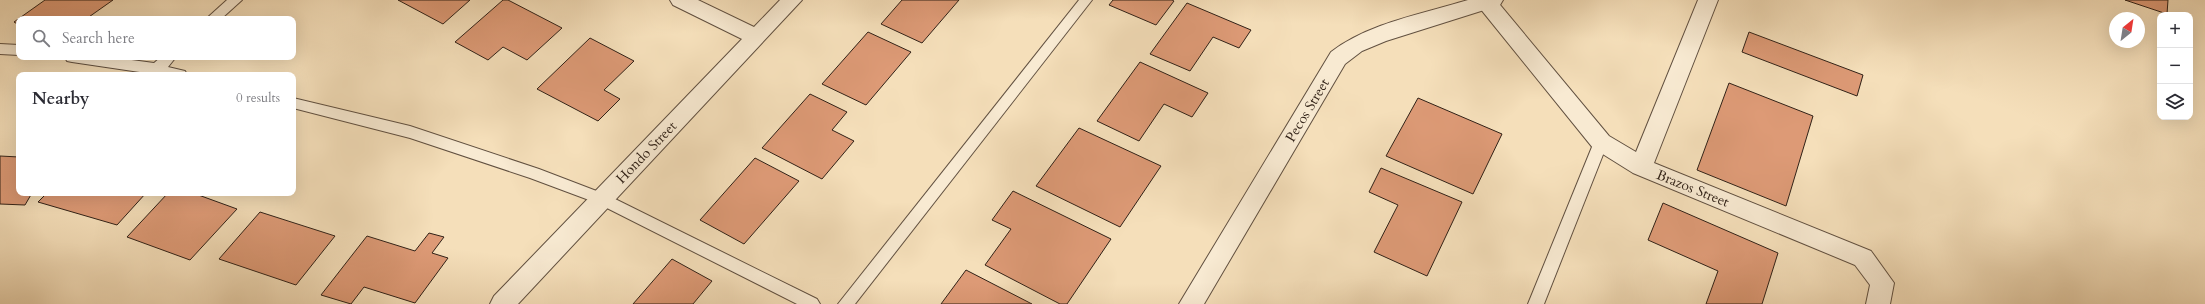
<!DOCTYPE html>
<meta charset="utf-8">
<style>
:root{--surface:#fff;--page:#f7f7f7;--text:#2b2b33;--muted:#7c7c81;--line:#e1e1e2}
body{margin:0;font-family:Cardo,serif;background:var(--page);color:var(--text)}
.controls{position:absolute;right:12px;top:12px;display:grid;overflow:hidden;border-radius:8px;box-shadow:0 4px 16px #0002}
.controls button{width:36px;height:36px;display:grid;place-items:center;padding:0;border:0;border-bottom:1px solid var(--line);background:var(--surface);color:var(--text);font:20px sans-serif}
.compass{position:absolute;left:2109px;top:12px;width:36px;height:36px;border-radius:50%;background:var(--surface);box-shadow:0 4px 16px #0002;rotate:30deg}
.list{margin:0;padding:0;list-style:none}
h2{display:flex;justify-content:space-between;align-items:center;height:52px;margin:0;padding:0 16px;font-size:17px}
h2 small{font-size:13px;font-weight:400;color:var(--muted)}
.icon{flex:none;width:22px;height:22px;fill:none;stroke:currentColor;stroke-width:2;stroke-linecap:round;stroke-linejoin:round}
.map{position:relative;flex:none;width:2205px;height:304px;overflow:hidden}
.search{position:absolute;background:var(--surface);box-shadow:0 4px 16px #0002;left:16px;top:16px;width:280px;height:44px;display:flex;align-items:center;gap:10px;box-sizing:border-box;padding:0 14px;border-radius:8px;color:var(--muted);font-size:15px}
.panel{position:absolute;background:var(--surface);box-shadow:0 4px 16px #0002;left:16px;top:72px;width:280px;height:124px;border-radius:8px}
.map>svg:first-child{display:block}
</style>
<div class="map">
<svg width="2205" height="304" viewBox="0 0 2205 304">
<rect width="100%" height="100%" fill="#f5dfba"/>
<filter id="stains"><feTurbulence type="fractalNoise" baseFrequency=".005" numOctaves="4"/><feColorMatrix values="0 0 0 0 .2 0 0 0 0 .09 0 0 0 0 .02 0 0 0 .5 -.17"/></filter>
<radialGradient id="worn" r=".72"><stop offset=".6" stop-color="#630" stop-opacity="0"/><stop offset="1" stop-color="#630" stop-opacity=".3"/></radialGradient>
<g fill="#dd9a76" stroke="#302117">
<path d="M45,0H113L86,19H19V25L14,22Z"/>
<path d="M398,0H470L443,24Z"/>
<path d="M503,0H508L562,28L527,60L503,47L488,60L455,42Z"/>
<path d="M902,0H959L922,43L881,24Z"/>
<path d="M1113,0H1172L1174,1L1156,25L1109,5Z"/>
<path d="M2125,0H2168L2167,14Z"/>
<path d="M1187,3L1251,30L1239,48L1213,37L1190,71L1150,54Z"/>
<path d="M868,32L911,52L866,105L822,84Z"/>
<path d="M1749,32L1863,75L1857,96L1742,52Z"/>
<path d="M590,38L634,61L604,90L620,99L598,121L537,89Z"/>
<path d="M1140,62L1208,93L1192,117L1164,104L1139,141L1097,121Z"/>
<path d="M1729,83L1813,116L1786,206L1697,170Z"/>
<path d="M810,94L847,112L832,130L854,141L822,179L762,148Z"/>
<path d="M1418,98L1502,134L1473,194L1386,156Z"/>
<path d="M1079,128L1161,166L1120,227L1036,186Z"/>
<path d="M0,156L19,157V193H32L25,205L0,204Z"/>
<path d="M755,158L799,181L744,244L700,220Z"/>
<path d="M1381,168L1462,202L1427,276L1374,252L1398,205L1369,192Z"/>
<path d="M1013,191L1111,239L1067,304H1060L985,265L1011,229L992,220Z"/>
<path d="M47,193H146L117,225L38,202Z"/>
<path d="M168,193H193L237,209L190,260L127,237Z"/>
<path d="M1663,203L1778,253L1762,304H1706L1718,271L1648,240Z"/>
<path d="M260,212L335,236L296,285L219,259Z"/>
<path d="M429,233L444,237L432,253L448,258L415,303L364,287L351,304L321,295L367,236L415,251Z"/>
<path d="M672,259L712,281L693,304H633Z"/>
<path d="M966,270L1032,304H941Z"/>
</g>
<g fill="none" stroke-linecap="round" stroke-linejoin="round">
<defs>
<g id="service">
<path d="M227,0H242L221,19H206Z"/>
<path d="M1079,0H1092L855,304H838Z"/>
<path d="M0,44L19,45V55L0,54Z"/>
<path d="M65,57H109L154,63L161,57H176L168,67L185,71L187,75H160L72,62L67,61Z"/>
<path d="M293,98L410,126L539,169L607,195L817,299L820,304H797L597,203L530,178L410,138L293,108Z"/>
<path d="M1601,136L1606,138L1608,142L1544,304H1528L1594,142L1596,138Z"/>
</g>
<g id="minor">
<path d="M670,0H698L754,27L780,0H802L518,304H490L494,296L742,39L673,5Z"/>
<path d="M1477,0H1496L1609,136L1636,152L1698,0H1718L1654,163L1871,251L1894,283L1890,304H1866L1870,285L1855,265L1633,173L1593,148L1479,7L1476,2Z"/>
</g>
<path id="tertiary" d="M1468,0H1503L1500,5L1386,41L1362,51L1345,64L1204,304H1179L1331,52C1369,23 1422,14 1468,0Z"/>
</defs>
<use href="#service" stroke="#615040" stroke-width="2"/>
<use href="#minor" stroke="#615040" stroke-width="2"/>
<use href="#tertiary" stroke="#615040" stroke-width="2"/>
<use href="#service" fill="#f8ead2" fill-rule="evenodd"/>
<use href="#minor" fill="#f8ead2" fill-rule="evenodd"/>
<use href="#tertiary" fill="#f8ead2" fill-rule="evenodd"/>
</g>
<g text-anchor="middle" stroke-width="4" stroke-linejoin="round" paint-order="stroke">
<g font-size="14" fill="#302117" stroke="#f8ead2">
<text transform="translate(1307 110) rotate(-59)" y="5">Pecos Street</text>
<text transform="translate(646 152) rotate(-46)" y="5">Hondo Street</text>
<text transform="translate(1693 188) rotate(22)" y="5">Brazos Street</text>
</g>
</g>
<rect width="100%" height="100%" filter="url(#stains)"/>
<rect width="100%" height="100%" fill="url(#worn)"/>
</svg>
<div class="controls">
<button>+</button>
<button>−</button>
<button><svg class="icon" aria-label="layers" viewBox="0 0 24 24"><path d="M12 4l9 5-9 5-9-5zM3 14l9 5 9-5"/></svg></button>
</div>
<svg class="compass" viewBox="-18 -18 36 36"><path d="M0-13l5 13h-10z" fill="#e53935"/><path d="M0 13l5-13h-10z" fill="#7c7c81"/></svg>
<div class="search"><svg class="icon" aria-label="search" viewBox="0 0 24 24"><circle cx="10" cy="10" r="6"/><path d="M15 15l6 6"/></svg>Search here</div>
<section class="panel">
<h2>Nearby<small>0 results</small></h2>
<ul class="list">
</ul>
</section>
</div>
